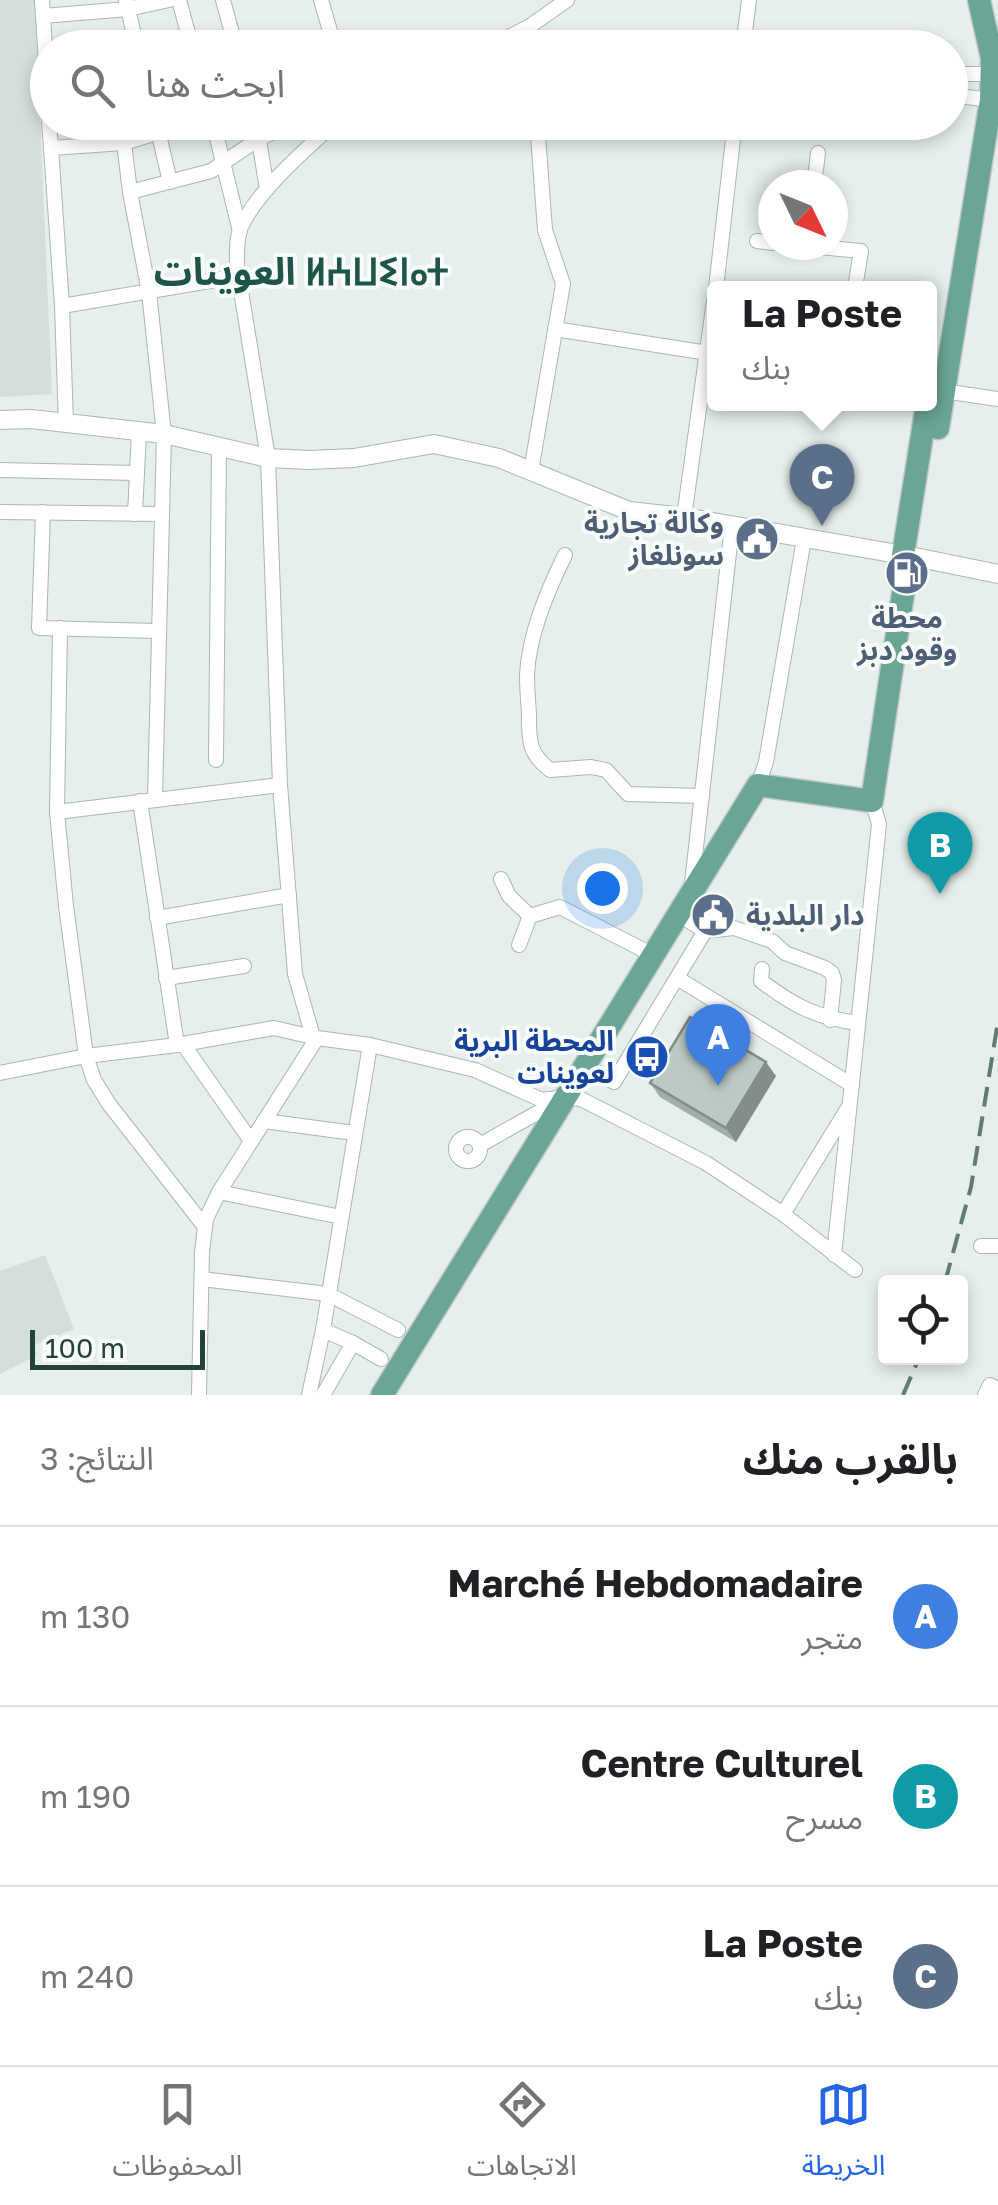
<!DOCTYPE html>
<html lang="ar">
<meta charset="utf-8">
<style>
:root{--surface:#fff;--page:#f6f6f6;--text:#202124;--muted:#757577;--line:#e0e0e0;--accent:#2563eb}
body{margin:0;font-family:"Golos Text","Noto Sans Arabic","Noto Sans Tifinagh",sans-serif;background:var(--page);color:var(--text);direction:rtl}
.controls{position:absolute;right:30px;bottom:30px;display:grid;overflow:hidden;border-radius:10px;box-shadow:0 5px 15px #0003}
.controls button{width:90px;height:90px;display:grid;place-items:center;padding:0;border:0;border-bottom:2px solid var(--line);background:var(--surface);color:var(--text);font:50px sans-serif}
.compass{position:absolute;left:758px;top:170px;width:90px;height:90px;border-radius:50%;background:var(--surface);box-shadow:0 5px 15px #0003;rotate:133deg}
.scale{position:absolute;left:30px;bottom:25px;width:175px;box-sizing:border-box;padding-left:10px;border:5px solid #24423a;border-top:0;font-size:28px;line-height:35px;white-space:nowrap;color:#24423a;-webkit-text-stroke:8px #f7fbf9;paint-order:stroke}
.you{position:absolute;left:602px;top:888px;width:35px;height:35px;margin:-25px;border:8px solid #fff;border-radius:50%;background:#1a73e8;box-shadow:0 0 0 15px #1a73e833}
.badge{display:grid;place-items:center;width:65px;height:65px;border-radius:50%;background:var(--accent);color:#fff;font-size:32px;font-weight:700}
.pin{position:absolute;translate:-50% -82px;filter:drop-shadow(0 2px 5px #0008)}
.pin::after{content:'';position:absolute;top:52px;width:35px;height:30px;background:inherit;clip-path:polygon(0 0,100% 0,50% 100%)}
.popup{position:absolute;left:707px;top:281px;width:230px;height:130px;box-sizing:border-box;display:grid;place-content:center;border-radius:10px;background:var(--surface);filter:drop-shadow(0 2px 8px #0005);font-size:32px;white-space:nowrap;color:var(--muted)}
.popup b{font-size:38px;color:var(--text)}
.popup::after{content:'';position:absolute;left:50%;top:100%;margin-left:-20px;border:20px solid transparent;border-top-color:var(--surface)}
.list{margin:0;padding:0;list-style:none}
h2{display:flex;justify-content:space-between;align-items:center;height:130px;margin:0;padding:0 40px;font-size:42px}
h2 small{font-size:32px;font-weight:400;color:var(--muted)}
.list li{display:grid;grid-template-columns:65px 1fr auto;gap:30px;align-items:center;box-sizing:border-box;height:180px;padding:0 40px;border-top:2px solid var(--line)}
.list b{display:block;font-size:38px;white-space:nowrap}
.list p{margin:0;font-size:32px;white-space:nowrap;color:var(--muted)}
.list em{font-size:32px;font-style:normal;color:var(--muted)}
.icon{flex:none;width:55px;height:55px;fill:none;stroke:currentColor;stroke-width:2;stroke-linecap:round;stroke-linejoin:round}
.map{position:relative;flex:none;width:998px;height:1395px;overflow:hidden;direction:ltr}
.search{position:absolute;background:var(--surface);box-shadow:0 5px 15px #0003;left:30px;right:30px;top:30px;height:110px;display:flex;align-items:center;gap:25px;box-sizing:border-box;padding:0 35px;border-radius:55px;color:var(--muted);font-size:38px}
.sheet{height:670px;background:var(--surface)}
nav{display:flex;justify-content:space-around;align-items:center;box-sizing:border-box;height:140px;border-top:2px solid var(--line);background:var(--surface);font-size:28px;color:var(--muted)}
nav a{display:grid;justify-items:center;gap:5px}
nav .on{color:var(--accent)}
.map>svg:first-child{display:block}
</style>
<div class="map">
<svg width="998" height="1395" viewBox="0 0 998 1395">
<rect width="100%" height="100%" fill="#e6efeb"/>
<g fill="#d4dfda">
<path d="M0,0H35L52,394L0,397Z"/>
<path d="M45,1255L74,1329L34,1345L37,1355L0,1374V1271Z"/>
</g>
<g fill="none" stroke-linecap="round" stroke-linejoin="round">
<defs>
<g id="minor">
<path d="M42,0L48,94"/>
<path d="M126,0L137,48"/>
<path d="M179,0L192,48"/>
<path d="M223,0L236,48"/>
<path d="M321,0L335,48"/>
<path d="M43,16L128,9L169,0"/>
<path d="M530,26L532,48"/>
<path d="M488,48L530,26L567,0"/>
<path d="M743,48L749,0"/>
<path d="M950,74H995"/>
<path d="M950,95L991,100"/>
<path d="M49,122L51,148L124,143L159,132"/>
<path d="M156,122L170,182"/>
<path d="M213,122L240,231"/>
<path d="M256,122L267,189"/>
<path d="M124,143L130,192L149,292L164,434L155,799"/>
<path d="M51,148L62,306L66,423"/>
<path d="M814,185L818,153"/>
<path d="M130,192L211,171L260,138L274,132L334,123"/>
<path d="M757,241L773,243"/>
<path d="M798,245L861,251L855,288"/>
<path d="M716,288L735,122"/>
<path d="M62,306L239,276"/>
<path d="M555,329L714,354"/>
<path d="M930,389L998,399"/>
<path d="M0,470L137,473"/>
<path d="M531,471L563,284L545,230L537,122"/>
<path d="M0,512L161,514"/>
<path d="M43,512L39,628L158,631"/>
<path d="M135,514L139,432"/>
<path d="M684,517L714,301"/>
<path d="M565,555C547,592 529,634 527,675C527,688 528,701 529,714C529,740 528,753 550,770L591,767L606,770L628,794L702,796"/>
<path d="M60,628L57,812L66,906L86,1056L94,1080L109,1104L205,1227"/>
<path d="M216,760L219,447"/>
<path d="M758,785L766,762L804,539"/>
<path d="M140,801L177,1045"/>
<path d="M57,812L280,785"/>
<path d="M501,879L509,896L530,916"/>
<path d="M692,883L732,526"/>
<path d="M157,918L289,895"/>
<path d="M705,931L734,928L772,941L785,953L825,968L832,973L834,980L830,1020"/>
<path d="M519,945L530,916L560,907L653,955"/>
<path d="M762,969L761,981C794,1006 817,1018 858,1023"/>
<path d="M166,978L244,966"/>
<path d="M677,978L852,1085"/>
<path d="M313,1037L295,974L280,785L268,458L237,266C237,253 236,239 241,227C257,191 306,149 336,122"/>
<path d="M183,1044L251,1141"/>
<path d="M597,1072L614,1082L705,931L689,921"/>
<path d="M0,1073L86,1056L177,1045L274,1028L317,1038L370,1045L475,1070L542,1100L565,1097L581,1099L706,1163L783,1214L855,1270"/>
<path d="M264,1121L354,1133"/>
<circle cx="468" cy="1149" r="12"/>
<path d="M480,1145L560,1100"/>
<path d="M219,1192L341,1217"/>
<path d="M783,1214L848,1108"/>
<path d="M981,1246H998"/>
<path d="M834,1255L879,824L872,801"/>
<path d="M202,1279L328,1294L398,1330"/>
<path d="M323,1330L353,1343L381,1359"/>
<path d="M199,1395L202,1252L206,1219L219,1192L317,1038"/>
<path d="M309,1395L323,1330L370,1045"/>
<path d="M323,1395L353,1343"/>
<path d="M985,1395L990,1385L998,1389"/>
</g>
<path id="tertiary" d="M0,420L31,419L164,434L268,458L309,460L354,458L434,444L499,458L629,511L684,517L915,557L998,574"/>
<g id="primary">
<path d="M938,428L991,100L992,58L979,0"/>
<path d="M382,1395L758,785L872,801L907,567L903,555L927,404"/>
</g>
</defs>
<use href="#minor" stroke="#a8b8b2" stroke-width="16"/>
<use href="#tertiary" stroke="#a8b8b2" stroke-width="20"/>
<use href="#primary" stroke="#c2cac8" stroke-width="25"/>
<use href="#minor" stroke="#fff" stroke-width="14"/>
<use href="#tertiary" stroke="#fff" stroke-width="18"/>
<use href="#primary" stroke="#6aa596" stroke-width="22"/>
<g stroke="#5f7d75" stroke-width="4" stroke-dasharray="20 10" stroke-linecap="butt">
<path d="M945,1282L971,1187L998,1021"/>
<path d="M903,1395L919,1358"/>
</g>
</g>
<path fill="#a1aea9" d="M776,1076L736,1142L660,1097L650,1083Z"/>
<path fill="#838d89" d="M766,1062L776,1076L736,1142L726,1128Z"/>
<g fill="#bbcac4" stroke="#838d89" stroke-width="2.5">
<path d="M810,283L840,285L837,288H806Z"/>
<path d="M690,1017L766,1062L726,1128L650,1083Z"/>
</g>
<defs>
<symbol id="civic-disc" viewBox="-11 -11 22 22"><circle r="9.5" fill="#5c6f8a" stroke="#f7fbf9"/><path d="M-.6-6.5H3V-4.5H.6V-3L4-1V1h2V6H-6V1h2V-1L-.6-3ZM-1.2 2.5V6h2.4V2.5Z" fill="#fff"/></symbol>
<symbol id="fuel-disc" viewBox="-11 -11 22 22"><circle r="9.5" fill="#5c6f8a" stroke="#f7fbf9"/><path d="M-5.5-6h7V0h2V4h1.3V-2.5L3-4.5l.8-.8L6-3V5H2.5V1h-1V6h-7ZM-4.2-4.7v3.2H.2V-4.7Z" fill="#fff"/></symbol>
<symbol id="bus-disc" viewBox="-11 -11 22 22"><circle r="9.5" fill="#1a4fb4" stroke="#f7fbf9"/><path d="M-5-6H5V4H4V6H2V4H-2V6H-4V4H-5ZM-3.5-4V0h7V-4ZM-3.5 1.2v1.5H-2V1.2ZM2 1.2v1.5H3.5V1.2Z" fill="#fff"/></symbol>
</defs>
<g fill-rule="evenodd">
<use href="#civic-disc" x="732" y="514" width="50" height="50"/>
<use href="#fuel-disc" x="882" y="548" width="50" height="50"/>
<use href="#civic-disc" x="688" y="890" width="50" height="50"/>
<use href="#bus-disc" x="622" y="1032" width="50" height="50"/>
</g>
<g text-anchor="middle" stroke-width="8" stroke-linejoin="round" paint-order="stroke">
<g font-size="28" font-weight="bold" fill="#4e5e75" stroke="#f7fbf9" text-anchor="end">
<text x="724" y="533">وكالة تجارية<tspan x="724" dy="32">سونلغاز</tspan></text>
<text x="907" y="628" text-anchor="middle">محطة<tspan x="907" dy="32">وقود دبز</tspan></text>
<text x="746" y="925" text-anchor="start">دار البلدية</text>
</g>
<g font-size="28" font-weight="bold" fill="#164399" stroke="#f7fbf9" text-anchor="end">
<text x="614" y="1051">المحطة البرية<tspan x="614" dy="32">لعوينات</tspan></text>
</g>
<g font-size="38" font-weight="bold" fill="#1f5548" stroke="#f7fbf9">
<text x="301" y="285">العوينات ⵍⵄⵡⵉⵏⴰⵜ</text>
</g>
</g>
</svg>
<div class="controls">
<button><svg class="icon" aria-label="locate" viewBox="0 0 24 24"><circle cx="12" cy="12" r="6"/><path d="M12 2v4M12 18v4M2 12h4M18 12h4"/></svg></button>
</div>
<svg class="compass" viewBox="-18 -18 36 36"><path d="M0-13l5 13h-10z" fill="#e53935"/><path d="M0 13l5-13h-10z" fill="#757577"/></svg>
<div class="scale">100 m</div>
<div class="you"></div>
<div class="pin badge" style="left:718px;top:1086px;background:#3f7fe0">A</div>
<div class="pin badge" style="left:940px;top:894px;background:#0f9aa8">B</div>
<div class="pin badge" style="left:822px;top:526px;background:#5c6f8a">C</div>
<div class="popup"><b>La Poste</b>بنك</div>
<div class="search"><svg class="icon" aria-label="search" viewBox="0 0 24 24"><circle cx="10" cy="10" r="6"/><path d="M15 15l6 6"/></svg>ابحث هنا</div>
</div>
<section class="sheet">
<h2>بالقرب منك<small>النتائج: 3</small></h2>
<ul class="list">
<li><span class="badge" style="background:#3f7fe0">A</span><div><b>Marché Hebdomadaire</b><p>متجر</p></div><em>130 m</em></li>
<li><span class="badge" style="background:#0f9aa8">B</span><div><b>Centre Culturel</b><p>مسرح</p></div><em>190 m</em></li>
<li><span class="badge" style="background:#5c6f8a">C</span><div><b>La Poste</b><p>بنك</p></div><em>240 m</em></li>
</ul>
</section>
<nav>
<a class="on"><svg class="icon" aria-label="map" viewBox="0 0 24 24"><path d="M3 6l6-2 6 2 6-2v14l-6 2-6-2-6 2zM9 4v14M15 6v14"/></svg>الخريطة</a>
<a><svg class="icon" aria-label="directions" viewBox="0 0 24 24"><path d="M12 3l9 9-9 9-9-9zM9 14v-3h6M13 9l2 2-2 2"/></svg>الاتجاهات</a>
<a><svg class="icon" aria-label="saved" viewBox="0 0 24 24"><path d="M7 4h10v16l-5-4-5 4z"/></svg>المحفوظات</a>
</nav>
